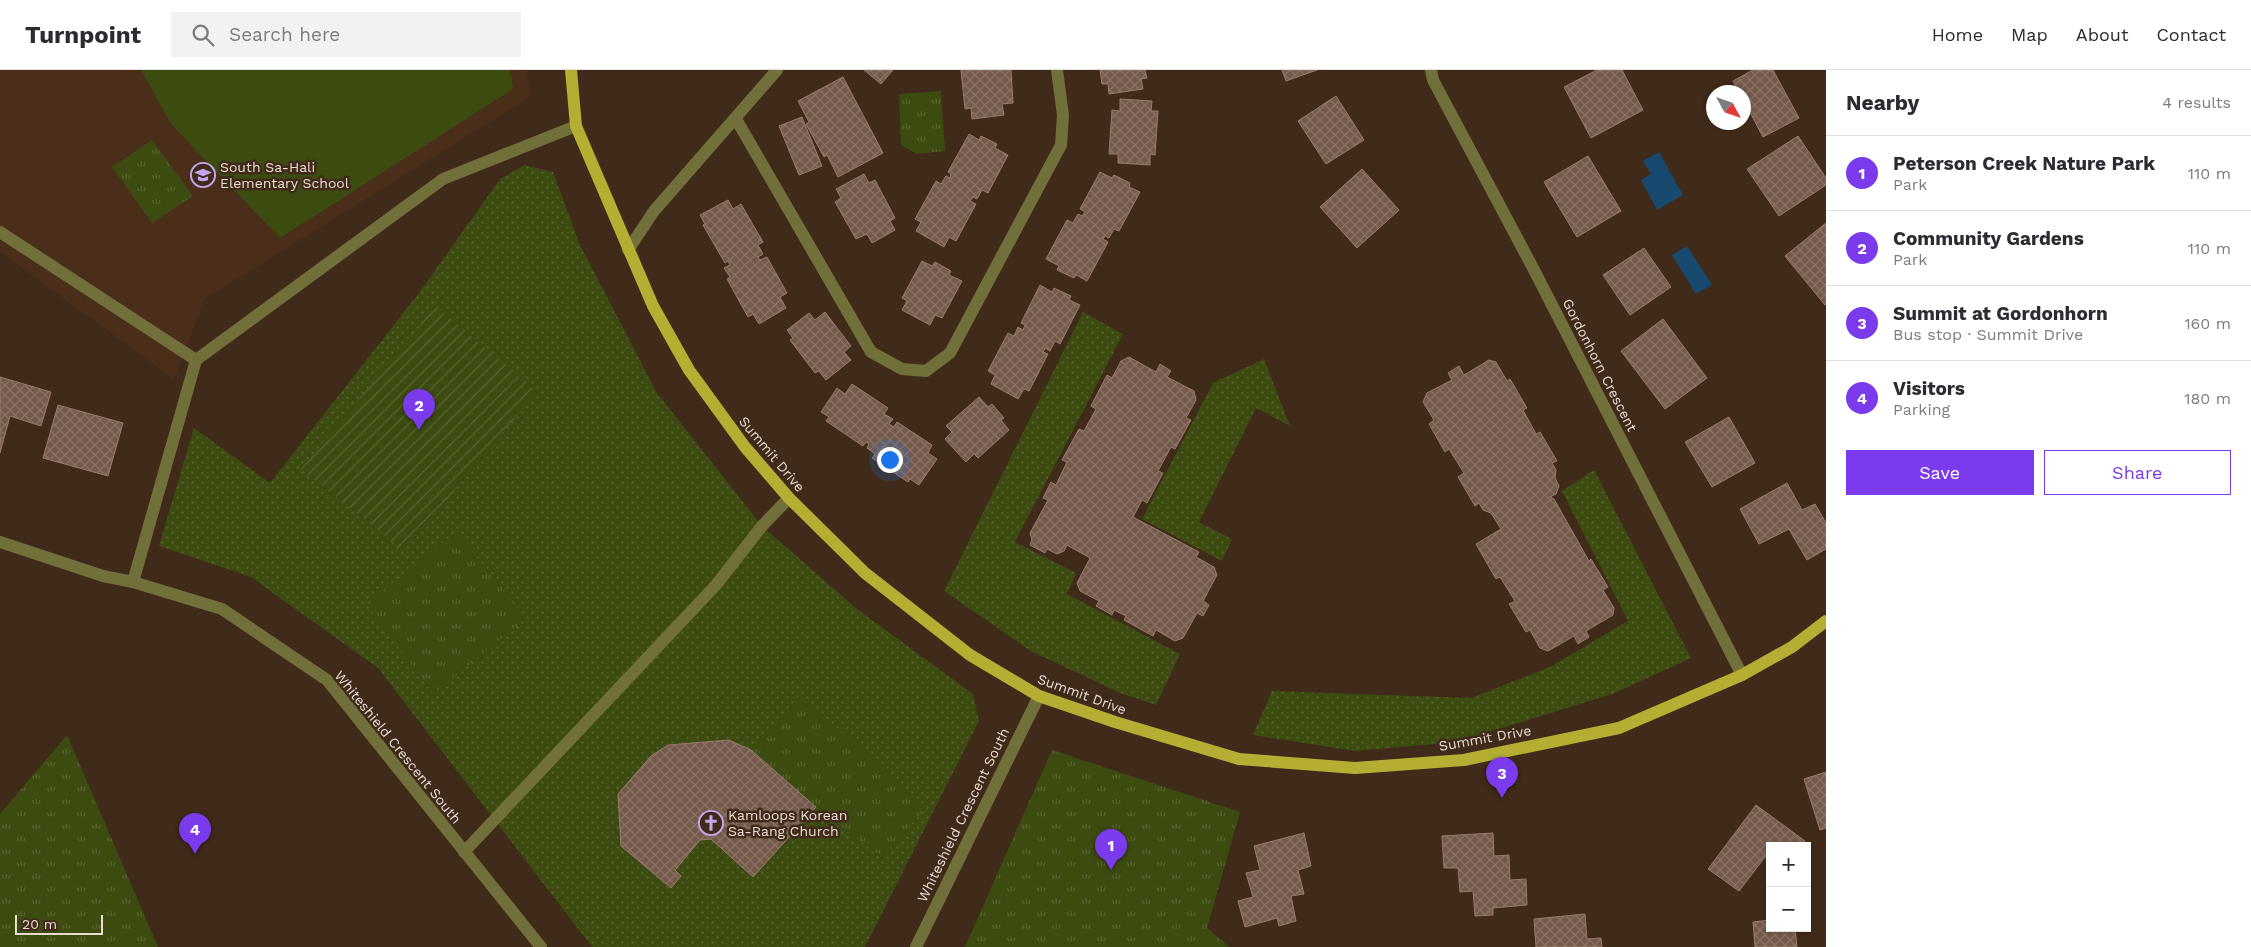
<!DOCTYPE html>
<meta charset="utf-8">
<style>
:root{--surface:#fff;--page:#f2f2f3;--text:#2b2b33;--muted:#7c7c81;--line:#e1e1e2;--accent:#7c3aed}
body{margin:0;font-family:"Work Sans",sans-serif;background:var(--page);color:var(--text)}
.controls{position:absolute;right:15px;bottom:15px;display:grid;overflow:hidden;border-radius:0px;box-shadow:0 1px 4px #0004}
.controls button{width:45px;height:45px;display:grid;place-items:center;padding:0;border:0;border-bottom:1px solid var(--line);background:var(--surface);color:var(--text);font:25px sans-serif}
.compass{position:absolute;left:1706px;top:15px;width:45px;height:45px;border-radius:50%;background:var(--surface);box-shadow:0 1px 4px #0004;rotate:130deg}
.scale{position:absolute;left:15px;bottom:12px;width:88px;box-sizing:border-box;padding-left:5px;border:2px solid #eadbd1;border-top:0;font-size:14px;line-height:18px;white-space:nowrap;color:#eadbd1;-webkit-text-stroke:4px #402a1a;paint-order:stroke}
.you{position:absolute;left:889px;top:389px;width:18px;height:18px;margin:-12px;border:4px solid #fff;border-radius:50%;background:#1a73e8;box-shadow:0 0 0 8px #1a73e833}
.badge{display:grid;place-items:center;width:32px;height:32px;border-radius:50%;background:var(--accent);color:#fff;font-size:16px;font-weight:700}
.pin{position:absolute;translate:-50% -41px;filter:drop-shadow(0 1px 2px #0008)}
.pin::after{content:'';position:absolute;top:26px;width:18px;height:15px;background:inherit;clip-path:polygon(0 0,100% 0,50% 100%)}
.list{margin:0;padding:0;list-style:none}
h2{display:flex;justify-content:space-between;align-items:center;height:65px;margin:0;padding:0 20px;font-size:21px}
h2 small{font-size:16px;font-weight:400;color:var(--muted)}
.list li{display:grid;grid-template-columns:32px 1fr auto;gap:15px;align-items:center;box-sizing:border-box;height:75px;padding:0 20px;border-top:1px solid var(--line)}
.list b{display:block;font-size:19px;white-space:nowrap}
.list p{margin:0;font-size:16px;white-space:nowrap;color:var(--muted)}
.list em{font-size:16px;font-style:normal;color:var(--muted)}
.actions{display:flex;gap:10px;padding:15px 20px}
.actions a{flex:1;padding:11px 0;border:1px solid var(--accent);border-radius:0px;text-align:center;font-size:18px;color:var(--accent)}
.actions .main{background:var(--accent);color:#fff}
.icon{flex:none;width:28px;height:28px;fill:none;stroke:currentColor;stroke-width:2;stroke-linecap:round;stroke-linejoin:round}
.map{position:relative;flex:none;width:1826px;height:877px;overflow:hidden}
header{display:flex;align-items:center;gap:30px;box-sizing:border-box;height:70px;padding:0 25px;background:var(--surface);border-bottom:1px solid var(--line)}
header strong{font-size:24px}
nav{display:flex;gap:28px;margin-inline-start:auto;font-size:18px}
.search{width:350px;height:45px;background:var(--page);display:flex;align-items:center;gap:12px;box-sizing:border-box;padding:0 18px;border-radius:0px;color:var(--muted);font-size:19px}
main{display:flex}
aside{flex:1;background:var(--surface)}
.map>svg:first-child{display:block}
</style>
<header>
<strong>Turnpoint</strong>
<div class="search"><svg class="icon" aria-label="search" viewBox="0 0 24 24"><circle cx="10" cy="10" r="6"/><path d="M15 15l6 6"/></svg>Search here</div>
<nav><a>Home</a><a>Map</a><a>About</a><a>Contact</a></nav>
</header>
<main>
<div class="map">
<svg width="1826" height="877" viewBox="0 0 1826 877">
<defs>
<pattern id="grass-dots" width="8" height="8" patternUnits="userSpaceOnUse" patternTransform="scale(1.25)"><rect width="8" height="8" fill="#3c4b10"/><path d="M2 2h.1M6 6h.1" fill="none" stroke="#586432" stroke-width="1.8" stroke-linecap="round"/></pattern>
<pattern id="park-tufts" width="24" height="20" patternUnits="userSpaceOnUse" patternTransform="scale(1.25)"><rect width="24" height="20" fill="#3c4b10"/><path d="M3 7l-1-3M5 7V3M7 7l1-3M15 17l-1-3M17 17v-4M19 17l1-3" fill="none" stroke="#586432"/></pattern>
<pattern id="garden-furrows" width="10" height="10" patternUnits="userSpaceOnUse" patternTransform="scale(1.25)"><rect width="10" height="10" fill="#3c4b10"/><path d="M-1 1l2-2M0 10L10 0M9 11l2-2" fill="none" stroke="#586432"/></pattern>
<pattern id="building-cross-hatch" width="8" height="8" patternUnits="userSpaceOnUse" patternTransform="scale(1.25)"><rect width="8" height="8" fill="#755a4b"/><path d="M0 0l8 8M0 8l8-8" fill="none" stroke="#897164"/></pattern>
</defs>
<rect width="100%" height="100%" fill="#402a1a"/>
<path fill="#4b2e1a" d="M0,0H527L530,27L205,229L174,309L0,182Z"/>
<g fill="url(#grass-dots)">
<path d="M525,95L553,102L580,175L657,323L762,456L857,539L973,624L979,651L865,877H592L378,598L251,507L159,476L194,358L270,413L419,223L500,109Z"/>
<path d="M1083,242L1123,264L1015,472L1076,503L1067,524L1180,584L1156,635L1120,623L1031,581L944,521Z"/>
<path d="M1264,289L1290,356L1256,338L1199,452L1232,469L1222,491L1142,449L1213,313Z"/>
<path d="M1594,400L1691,588L1615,623L1457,672L1355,681L1253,665L1272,621L1471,628L1550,597L1628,551L1562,421Z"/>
</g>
<g fill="url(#park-tufts)">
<path d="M941,21L945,81L917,84L901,75L899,24Z"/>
<path d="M152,70L193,126L152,153L112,97Z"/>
<path d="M456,462L527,548L433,624L366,534Z"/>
<path d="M800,625L927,737L882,787L816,737L751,680Z"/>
<path d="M67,665L158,877H0V744Z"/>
<path d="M1052,680L1240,742L1207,858L1229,877H965Z"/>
</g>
<path fill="url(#garden-furrows)" d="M436,236L537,321L404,481L301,399Z"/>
<path fill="#3c4b10" d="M141,0H510L513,19L280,168L171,54Z"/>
<g fill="#184a70">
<path d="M1659,82L1683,125L1657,140L1641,110L1651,104L1643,91Z"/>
<path d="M1687,176L1712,215L1696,224L1672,185Z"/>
</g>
<g fill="url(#building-cross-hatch)" stroke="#987c6c">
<path d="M864,0H893L881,14Z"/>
<path d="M961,0H1011L1013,33L1002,34L1004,45L972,49L971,38L965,39Z"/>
<path d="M1100,0H1145L1147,8L1141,9L1143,19L1109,24L1108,14H1102Z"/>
<path d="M1282,0H1317L1286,11Z"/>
<path d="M1597,0H1622L1643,40L1591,68L1564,17Z"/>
<path d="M1753,0H1773L1799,48L1763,67L1744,31V22H1739L1733,11Z"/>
<path d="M843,7L883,83L838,107L827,85L824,87L806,54L809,52L798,31Z"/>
<path d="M1336,26L1364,70L1326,94L1298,51Z"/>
<path d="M1120,29L1152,31L1151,41H1158L1155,85L1150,84V95L1118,93V84H1109L1112,40L1120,41Z"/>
<path d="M802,47L822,96L799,105L779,56Z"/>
<path d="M969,64L979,70L981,66L997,74L995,78L1008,85L988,123L982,120L977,129L973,127L970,131L976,134L956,171L949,167L944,177L916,161L921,152L915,149L936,111L941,114L946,106L950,108L951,104L948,102Z"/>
<path d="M1798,66L1826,108V115L1779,146L1747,99Z"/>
<path d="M1588,86L1621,141L1577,167L1544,112Z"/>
<path d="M1362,99L1399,140L1357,178L1320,137Z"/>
<path d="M1100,102L1112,108L1114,105L1130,113L1129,117L1140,122L1119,161L1114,159L1109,168L1105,166L1103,169L1108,172L1087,211L1076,205L1074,208L1057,200L1059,196L1046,189L1067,150L1073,153L1078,144L1082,146L1085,142L1080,139Z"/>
<path d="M864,104L869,113L875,110L895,148L890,151L895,160L872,173L867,164L856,169L835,132L841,128L836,119Z"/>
<path d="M728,130L733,139L741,134L763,172L758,175L763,184L758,187L760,190L767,187L787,223L780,227L786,238L759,254L753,244L748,247L727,209L730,207L724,198L730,195L728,191L725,193L703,155L705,154L700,145Z"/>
<path d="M1826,153V234L1825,235L1785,186Z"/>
<path d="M1644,178L1671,217L1630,245L1603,205Z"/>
<path d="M922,191L932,196L935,192L951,201L949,205L962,211L942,248L935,245L930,255L902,240L907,231L902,228Z"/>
<path d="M1040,215L1052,222L1054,218L1071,226L1069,230L1080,235L1060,274L1055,271L1050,281L1045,278L1043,282L1048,284L1029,321L1024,319L1018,329L991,314L995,305L988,301L1008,263L1014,266L1018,257L1023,260L1025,255L1021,253Z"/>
<path d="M825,242L851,276L844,282L851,290L826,310L819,301L815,303L790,270L793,268L787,260L809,243L815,250Z"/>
<path d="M1663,249L1707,308L1665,339L1621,281Z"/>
<path d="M1129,287L1156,302L1160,294L1171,301L1167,307L1194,321L1196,330L1186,348L1191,350L1175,379L1171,377L1158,401L1163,403L1147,433L1142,430L1133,447L1199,482L1196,487L1214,497L1217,505L1203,531L1209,535L1203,546L1197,543L1183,568L1175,571L1156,560L1153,566L1124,550L1126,546L1114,540L1112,545L1096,536L1099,531L1080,521L1077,513L1090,488L1067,475L1064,481L1057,484L1047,479L1045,483L1030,475L1032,470L1030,463L1048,430L1043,428L1051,412L1056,415L1067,392L1062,390L1079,359L1084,361L1096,339L1091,336L1107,305L1112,308L1121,291Z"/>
<path d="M1489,290L1496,292L1507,311L1510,309L1527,338L1523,340L1536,364L1540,362L1557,391L1552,393L1556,400L1555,408L1559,416L1556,424L1550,427L1554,429L1589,491L1591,489L1608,517L1603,520L1614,538L1613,545L1586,561L1589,567L1578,574L1574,566L1548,581L1540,578L1530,560L1526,562L1509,534L1515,531L1500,507L1496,509L1476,474L1501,459L1491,443L1483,440L1479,433L1475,436L1458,407L1464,403L1449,379L1445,382L1429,354L1434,350L1423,332L1427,323L1452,310L1448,303L1459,296L1464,305Z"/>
<path d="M0,307L51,322L41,356L10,346L0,383Z"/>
<path d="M852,314L888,338L884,344L893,349L889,354L894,357L897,352L932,375L928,383L937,389L919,415L910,409L908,412L872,388L875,384L867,378L869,374L866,372L863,376L826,351L829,347L821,342L837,318L845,324Z"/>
<path d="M979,327L988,337L992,334L1004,348L1001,350L1009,360L978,388L974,384L966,392L945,369L952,362L946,356Z"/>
<path d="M58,335L123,353L108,406L43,388Z"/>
<path d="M1729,347L1755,393L1712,417L1685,372Z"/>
<path d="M1787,413L1802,440L1815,434L1826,453V479L1807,490L1789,459L1759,474L1740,439Z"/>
<path d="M729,670L751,680L816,737L753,807L711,769L700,770L675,800L681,806L671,818L621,776L618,724L651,686L668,675Z"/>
<path d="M1826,702V758L1820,760L1804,709Z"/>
<path d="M1756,735L1805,771L1802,776H1770V790L1765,787L1739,821L1708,799Z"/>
<path d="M1304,763L1311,796L1298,800L1304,824L1291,826L1296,851L1279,856L1277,848L1245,857L1238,831L1253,827L1246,803L1260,800L1254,776Z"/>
<path d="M1493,763L1494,786L1509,785L1510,810L1526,809L1527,835L1493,838V845L1475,846L1473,821L1460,822L1458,798H1444L1442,766Z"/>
<path d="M1585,844L1587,869L1601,868L1602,877H1536L1534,849Z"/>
<path d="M1770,850V858H1795L1797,877H1755L1753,852Z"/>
</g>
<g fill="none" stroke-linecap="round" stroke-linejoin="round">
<g stroke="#71703b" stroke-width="12">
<path d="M1431,0L1433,10L1533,198L1742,605"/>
<path d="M736,49L871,282L902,299L926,301L950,283L1061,75L1063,45L1057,0"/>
<path d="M0,162L196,290"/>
<path d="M628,180L654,141L777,0"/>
<path d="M0,472L103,506L133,512L222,539L327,610L541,877"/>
<path d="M133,512L196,290L443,109L576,56"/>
<path d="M464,782L716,515L762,456L789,428"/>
<path d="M916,877L1039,626"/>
</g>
<path stroke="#b4af33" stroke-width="12" d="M571,0L576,56L653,236L689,300L745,377L789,428L865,503L970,585L1039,626L1115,652L1239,689L1355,698L1464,690L1619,658L1742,605L1792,577L1826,551"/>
</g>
<defs>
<symbol id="school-ring" viewBox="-11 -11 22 22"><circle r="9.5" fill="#402a1a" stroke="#c6a6f0" stroke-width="1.5"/><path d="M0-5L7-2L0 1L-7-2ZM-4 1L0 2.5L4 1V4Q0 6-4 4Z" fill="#c6a6f0"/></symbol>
<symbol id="church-ring" viewBox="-11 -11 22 22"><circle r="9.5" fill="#402a1a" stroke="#c6a6f0" stroke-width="1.5"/><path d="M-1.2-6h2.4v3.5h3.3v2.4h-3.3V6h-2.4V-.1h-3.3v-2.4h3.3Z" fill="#c6a6f0"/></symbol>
</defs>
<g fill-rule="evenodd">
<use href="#school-ring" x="189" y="91" width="28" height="28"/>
<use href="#church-ring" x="697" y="739" width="28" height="28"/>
</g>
<g text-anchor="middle" stroke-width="5" stroke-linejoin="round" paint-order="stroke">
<g font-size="14" fill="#eadbd1" stroke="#402a1a" text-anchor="start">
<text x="220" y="102">South Sa-Hali<tspan x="220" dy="16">Elementary School</tspan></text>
<text x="728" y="750">Kamloops Korean<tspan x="728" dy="16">Sa-Rang Church</tspan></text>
</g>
<g font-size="14" fill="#eadbd1" stroke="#402a1a">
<text transform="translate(1600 295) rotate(63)" y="5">Gordonhorn Crescent</text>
<text transform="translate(772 384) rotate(50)" y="5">Summit Drive</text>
<text transform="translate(1082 624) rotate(20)" y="5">Summit Drive</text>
<text transform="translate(1485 668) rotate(-10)" y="5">Summit Drive</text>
<text transform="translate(398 677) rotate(51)" y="5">Whiteshield Crescent South</text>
<text transform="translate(963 745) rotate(-64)" y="5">Whiteshield Crescent South</text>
</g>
</g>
</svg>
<div class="controls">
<button>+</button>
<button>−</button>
</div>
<svg class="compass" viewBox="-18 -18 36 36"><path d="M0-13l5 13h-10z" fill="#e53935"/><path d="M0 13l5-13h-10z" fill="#7c7c81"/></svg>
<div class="scale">20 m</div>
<div class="you"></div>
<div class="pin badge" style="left:1111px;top:800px">1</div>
<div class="pin badge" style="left:419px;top:360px">2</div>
<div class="pin badge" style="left:1502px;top:728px">3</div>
<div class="pin badge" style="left:195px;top:784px">4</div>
</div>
<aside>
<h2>Nearby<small>4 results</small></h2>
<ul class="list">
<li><span class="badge">1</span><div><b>Peterson Creek Nature Park</b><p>Park</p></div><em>110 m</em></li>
<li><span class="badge">2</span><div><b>Community Gardens</b><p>Park</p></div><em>110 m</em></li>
<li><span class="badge">3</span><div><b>Summit at Gordonhorn</b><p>Bus stop · Summit Drive</p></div><em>160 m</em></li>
<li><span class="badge">4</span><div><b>Visitors</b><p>Parking</p></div><em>180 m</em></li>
</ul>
<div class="actions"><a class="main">Save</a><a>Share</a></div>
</aside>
</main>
